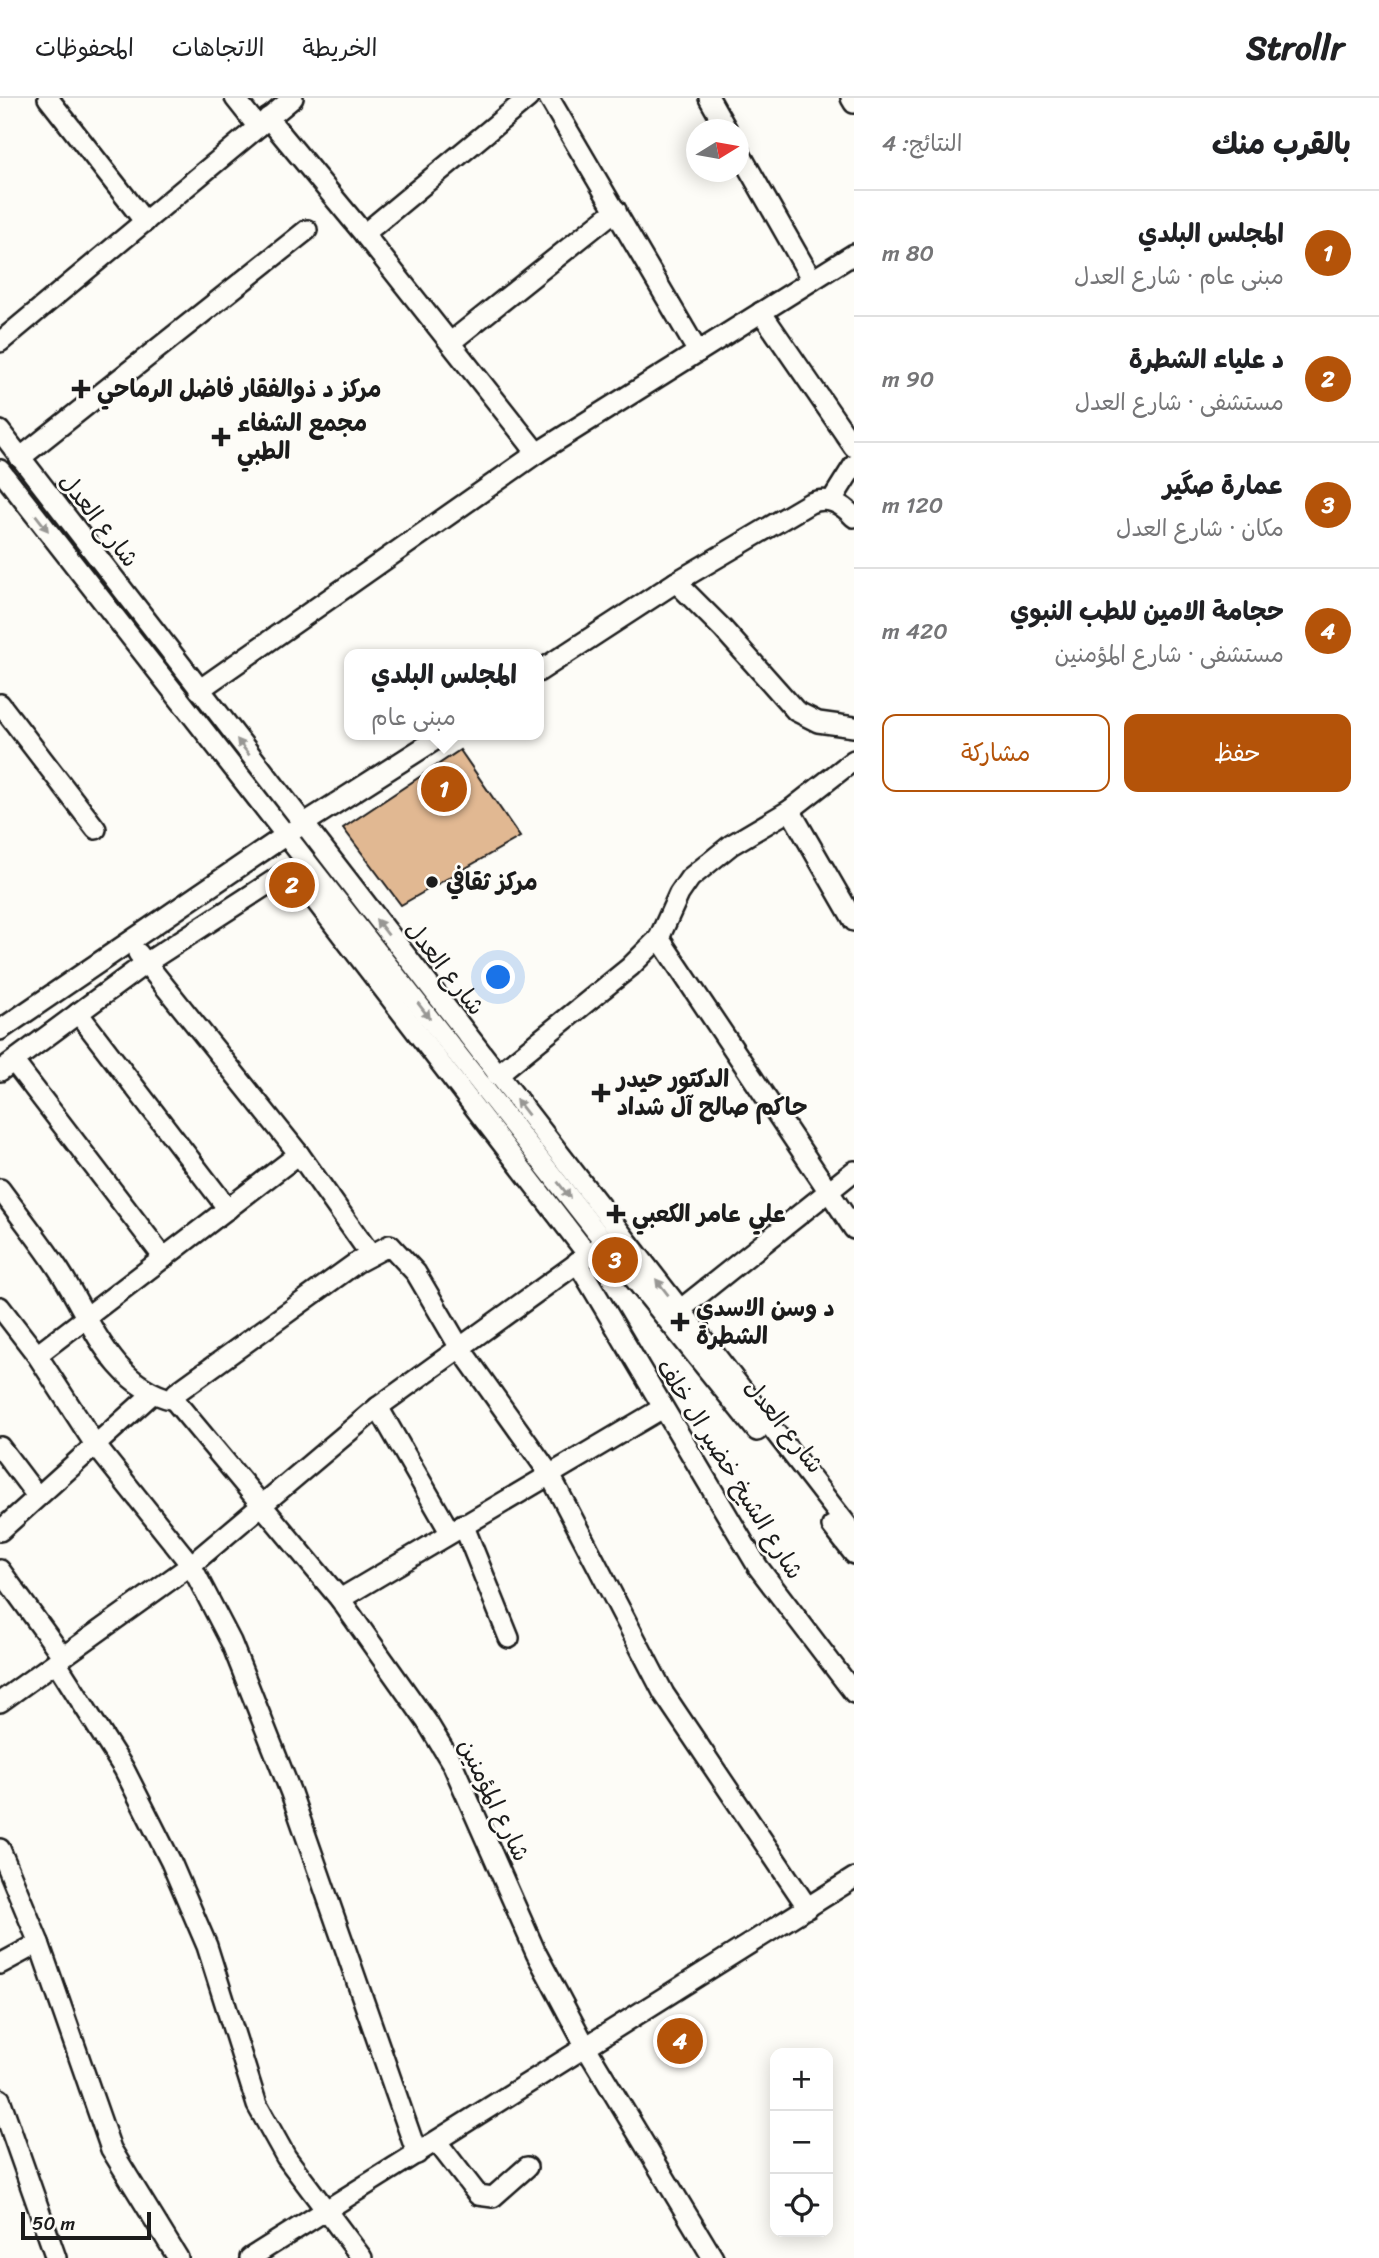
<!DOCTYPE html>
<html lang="ar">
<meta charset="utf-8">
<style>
:root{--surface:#fff;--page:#f2f2f2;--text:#202124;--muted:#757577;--line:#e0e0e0;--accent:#b45309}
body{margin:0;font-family:Sriracha,"Playpen Sans Arabic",sans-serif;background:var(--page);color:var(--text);direction:rtl}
.controls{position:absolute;right:21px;bottom:21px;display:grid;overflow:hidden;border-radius:14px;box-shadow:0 4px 18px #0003}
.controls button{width:63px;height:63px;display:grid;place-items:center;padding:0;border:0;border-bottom:2px solid var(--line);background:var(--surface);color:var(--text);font:35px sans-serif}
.compass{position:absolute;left:686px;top:21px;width:63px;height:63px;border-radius:50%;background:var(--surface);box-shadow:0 4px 18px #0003;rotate:79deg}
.scale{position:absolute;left:21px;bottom:18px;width:130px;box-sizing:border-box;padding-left:7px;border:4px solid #1c1c1c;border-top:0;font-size:19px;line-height:24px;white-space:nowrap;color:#1c1c1c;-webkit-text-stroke:5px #fdfcf7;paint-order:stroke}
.you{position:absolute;left:499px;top:880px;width:24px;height:24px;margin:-18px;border:5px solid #fff;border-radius:50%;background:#1a73e8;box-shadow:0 0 0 10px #1a73e833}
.badge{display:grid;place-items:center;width:46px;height:46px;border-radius:50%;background:var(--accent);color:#fff;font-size:23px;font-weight:700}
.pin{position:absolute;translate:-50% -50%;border:4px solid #fff;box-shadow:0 2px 7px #0006}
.popup{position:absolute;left:344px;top:551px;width:200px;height:91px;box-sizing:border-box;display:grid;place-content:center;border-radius:14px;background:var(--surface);filter:drop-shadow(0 2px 5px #0005);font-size:23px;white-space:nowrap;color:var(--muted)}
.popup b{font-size:26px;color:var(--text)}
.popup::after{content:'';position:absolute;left:50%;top:100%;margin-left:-14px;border:14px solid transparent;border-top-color:var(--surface)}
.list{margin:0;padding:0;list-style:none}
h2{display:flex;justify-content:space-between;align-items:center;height:91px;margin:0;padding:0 28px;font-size:30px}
h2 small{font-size:23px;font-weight:400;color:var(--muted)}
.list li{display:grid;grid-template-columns:46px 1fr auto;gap:21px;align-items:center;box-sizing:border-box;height:126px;padding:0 28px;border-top:2px solid var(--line)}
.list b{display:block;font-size:26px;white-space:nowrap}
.list p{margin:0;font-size:23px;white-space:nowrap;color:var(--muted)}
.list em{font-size:23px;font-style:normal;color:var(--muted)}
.actions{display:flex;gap:14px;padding:21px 28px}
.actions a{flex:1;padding:16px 0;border:2px solid var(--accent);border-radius:14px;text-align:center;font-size:24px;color:var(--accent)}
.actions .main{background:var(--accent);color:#fff}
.icon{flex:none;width:38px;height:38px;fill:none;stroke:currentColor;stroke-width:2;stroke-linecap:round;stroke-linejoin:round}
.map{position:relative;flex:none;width:854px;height:2160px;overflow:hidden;direction:ltr}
header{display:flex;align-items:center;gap:42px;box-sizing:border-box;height:98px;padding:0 35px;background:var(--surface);border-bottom:2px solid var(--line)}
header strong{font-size:33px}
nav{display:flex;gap:38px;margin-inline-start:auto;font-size:24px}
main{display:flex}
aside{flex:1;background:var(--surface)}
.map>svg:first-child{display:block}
</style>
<header>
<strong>Strollr</strong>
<nav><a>الخريطة</a><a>الاتجاهات</a><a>المحفوظات</a></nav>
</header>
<main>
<aside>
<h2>بالقرب منك<small>النتائج: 4</small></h2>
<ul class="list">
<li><span class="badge">1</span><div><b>المجلس البلدي</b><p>مبنى عام · شارع العدل</p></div><em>80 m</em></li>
<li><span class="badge">2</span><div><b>د علياء الشطرة</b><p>مستشفى · شارع العدل</p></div><em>90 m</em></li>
<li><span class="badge">3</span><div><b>عمارة صگير</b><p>مكان · شارع العدل</p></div><em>120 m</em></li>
<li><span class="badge">4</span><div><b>حجامة الامين للطب النبوي</b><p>مستشفى · شارع المؤمنين</p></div><em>420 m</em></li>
</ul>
<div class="actions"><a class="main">حفظ</a><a>مشاركة</a></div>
</aside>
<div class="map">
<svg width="854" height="2160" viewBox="0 0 854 2160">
<rect width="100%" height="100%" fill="#fdfcf7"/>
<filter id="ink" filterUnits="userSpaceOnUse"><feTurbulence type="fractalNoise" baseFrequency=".0143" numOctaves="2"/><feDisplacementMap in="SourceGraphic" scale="14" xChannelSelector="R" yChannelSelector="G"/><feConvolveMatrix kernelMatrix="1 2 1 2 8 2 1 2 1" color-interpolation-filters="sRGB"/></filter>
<g filter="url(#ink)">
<path fill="#e1b892" stroke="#1c1c1c" stroke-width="2" d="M460,652L520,739L401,807L343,730Z"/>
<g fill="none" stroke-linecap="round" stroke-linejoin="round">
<defs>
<g id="minor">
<path d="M48,0L145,124"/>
<path d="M235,0L258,29"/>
<path d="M549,0L698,254"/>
<path d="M709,0L727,32"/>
<path d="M851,0L854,5"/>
<path d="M268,20L364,136L537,355"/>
<path d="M738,52L812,182"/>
<path d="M364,136L528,0"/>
<path d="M761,214L854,349"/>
<path d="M0,244L293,0"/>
<path d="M451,244L616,112"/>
<path d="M0,333L854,1436"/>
<path d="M20,360L307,132"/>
<path d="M0,372L595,1132L757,1333"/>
<path d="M832,402L854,367"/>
<path d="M676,484L723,531L796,613L818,624L854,629"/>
<path d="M538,574L676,484L810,405C828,398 841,405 854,419"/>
<path d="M199,592L537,355L854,156"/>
<path d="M0,606L96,731"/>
<path d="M790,712L854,823"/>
<path d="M659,840L854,1131"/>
<path d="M138,855L299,1056L370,1156"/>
<path d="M78,915L228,1111"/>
<path d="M0,932L286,737L443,637"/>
<path d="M14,964L164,1160"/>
<path d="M0,973L146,865L285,775L295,776L588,1157"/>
<path d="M497,977L630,869L659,840L679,796L690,780L731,747L790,712L854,662"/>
<path d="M0,1091C19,1117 39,1142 57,1169C90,1218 110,1288 174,1302"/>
<path d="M577,1164L758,1469L854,1595"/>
<path d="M0,1209L37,1257L96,1348L191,1467L231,1544L291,1695L417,2056"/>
<path d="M680,1212L854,1073"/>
<path d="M37,1257L299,1056"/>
<path d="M174,1302L176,1295L356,1165L390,1147L416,1175L460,1250L549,1375L664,1596L808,1810"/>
<path d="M174,1302L340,1501L427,1624L453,1667L536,1855L587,1951L713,2160"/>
<path d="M378,1309L450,1434"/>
<path d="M0,1349L37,1398"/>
<path d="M463,1426L509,1540"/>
<path d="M832,1428L854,1456"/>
<path d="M0,1433L151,1297"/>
<path d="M0,1472L63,1559"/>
<path d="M340,1501L661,1311"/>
<path d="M56,1564L124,1671L171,1764L207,1848L257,2007L286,2059L362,2160"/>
<path d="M0,1604L191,1467L378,1309L598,1150"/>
<path d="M0,1751L39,1845L111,2051L178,2160"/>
<path d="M0,1866L39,1845"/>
<path d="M0,2001L56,2160"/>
<path d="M437,2044L478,2097L493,2099L527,2069"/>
<path d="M250,2160L854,1780"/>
</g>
</defs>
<use href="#minor" stroke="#1c1c1c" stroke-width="24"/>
<use href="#minor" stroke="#fdfcf7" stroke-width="19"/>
</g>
<defs><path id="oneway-solid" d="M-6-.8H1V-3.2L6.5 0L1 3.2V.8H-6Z" transform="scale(1.75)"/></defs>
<g fill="#989794">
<use href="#oneway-solid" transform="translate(42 425) rotate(52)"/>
<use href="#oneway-solid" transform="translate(243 649) rotate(-128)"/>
<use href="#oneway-solid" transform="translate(382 829) rotate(-128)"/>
<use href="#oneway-solid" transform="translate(424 913) rotate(52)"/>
<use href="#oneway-solid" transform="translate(522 1009) rotate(-128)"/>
<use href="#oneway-solid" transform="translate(564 1092) rotate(52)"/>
<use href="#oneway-solid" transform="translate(662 1189) rotate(-128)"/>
</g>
</g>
<g fill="#1c1c1c" stroke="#fdfcf7" stroke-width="2.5">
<path d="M77.5 280.5h7v7h7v7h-7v7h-7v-7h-7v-7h7z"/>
<path d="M217.5 328.5h7v7h7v7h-7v7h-7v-7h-7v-7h7z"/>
<circle cx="432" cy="784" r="7"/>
<path d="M597.5 984.5h7v7h7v7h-7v7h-7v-7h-7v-7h7z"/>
<path d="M612.5 1105.5h7v7h7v7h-7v7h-7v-7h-7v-7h7z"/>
<path d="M676.5 1213.5h7v7h7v7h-7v7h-7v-7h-7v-7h7z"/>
</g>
<g text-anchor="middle" stroke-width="5" stroke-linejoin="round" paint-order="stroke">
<g font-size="24" font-weight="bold" fill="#1c1c1c" stroke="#fdfcf7" text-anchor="start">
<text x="97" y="299">مركز د ذوالفقار فاضل الرماحي</text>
<text x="237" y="333">مجمع الشفاء<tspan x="237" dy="28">الطبي</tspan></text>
<text x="446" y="792">مركز ثقافي</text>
<text x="617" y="989">الدكتور حيدر<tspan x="617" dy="28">حاكم صالح آل شداد</tspan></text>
<text x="632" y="1124">علي عامر الكعبي</text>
<text x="696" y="1218">د وسن الاسدي<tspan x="696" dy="28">الشطرة</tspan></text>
</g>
<g font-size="24" fill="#1c1c1c" stroke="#fdfcf7">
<text transform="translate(99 422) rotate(52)" y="8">شارع العدل</text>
<text transform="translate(445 870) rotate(52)" y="8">شارع العدل</text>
<text transform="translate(784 1328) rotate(52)" y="8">شارع العدل</text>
<text transform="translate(730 1371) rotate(58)" y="8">شارع الشيخ خضير ال خلف</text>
<text transform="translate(494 1702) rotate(64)" y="8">شارع المؤمنين</text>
</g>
</g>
</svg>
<div class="controls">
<button>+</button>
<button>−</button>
<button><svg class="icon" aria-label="locate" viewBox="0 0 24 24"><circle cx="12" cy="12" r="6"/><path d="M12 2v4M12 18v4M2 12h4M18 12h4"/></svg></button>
</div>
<svg class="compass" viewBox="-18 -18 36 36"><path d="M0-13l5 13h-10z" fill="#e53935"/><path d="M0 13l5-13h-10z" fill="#757577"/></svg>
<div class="scale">50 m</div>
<div class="you"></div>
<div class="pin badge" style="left:444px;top:691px">1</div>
<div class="popup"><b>المجلس البلدي</b>مبنى عام</div>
<div class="pin badge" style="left:292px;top:787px">2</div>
<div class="pin badge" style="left:615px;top:1162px">3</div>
<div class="pin badge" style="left:680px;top:1943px">4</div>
</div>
</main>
